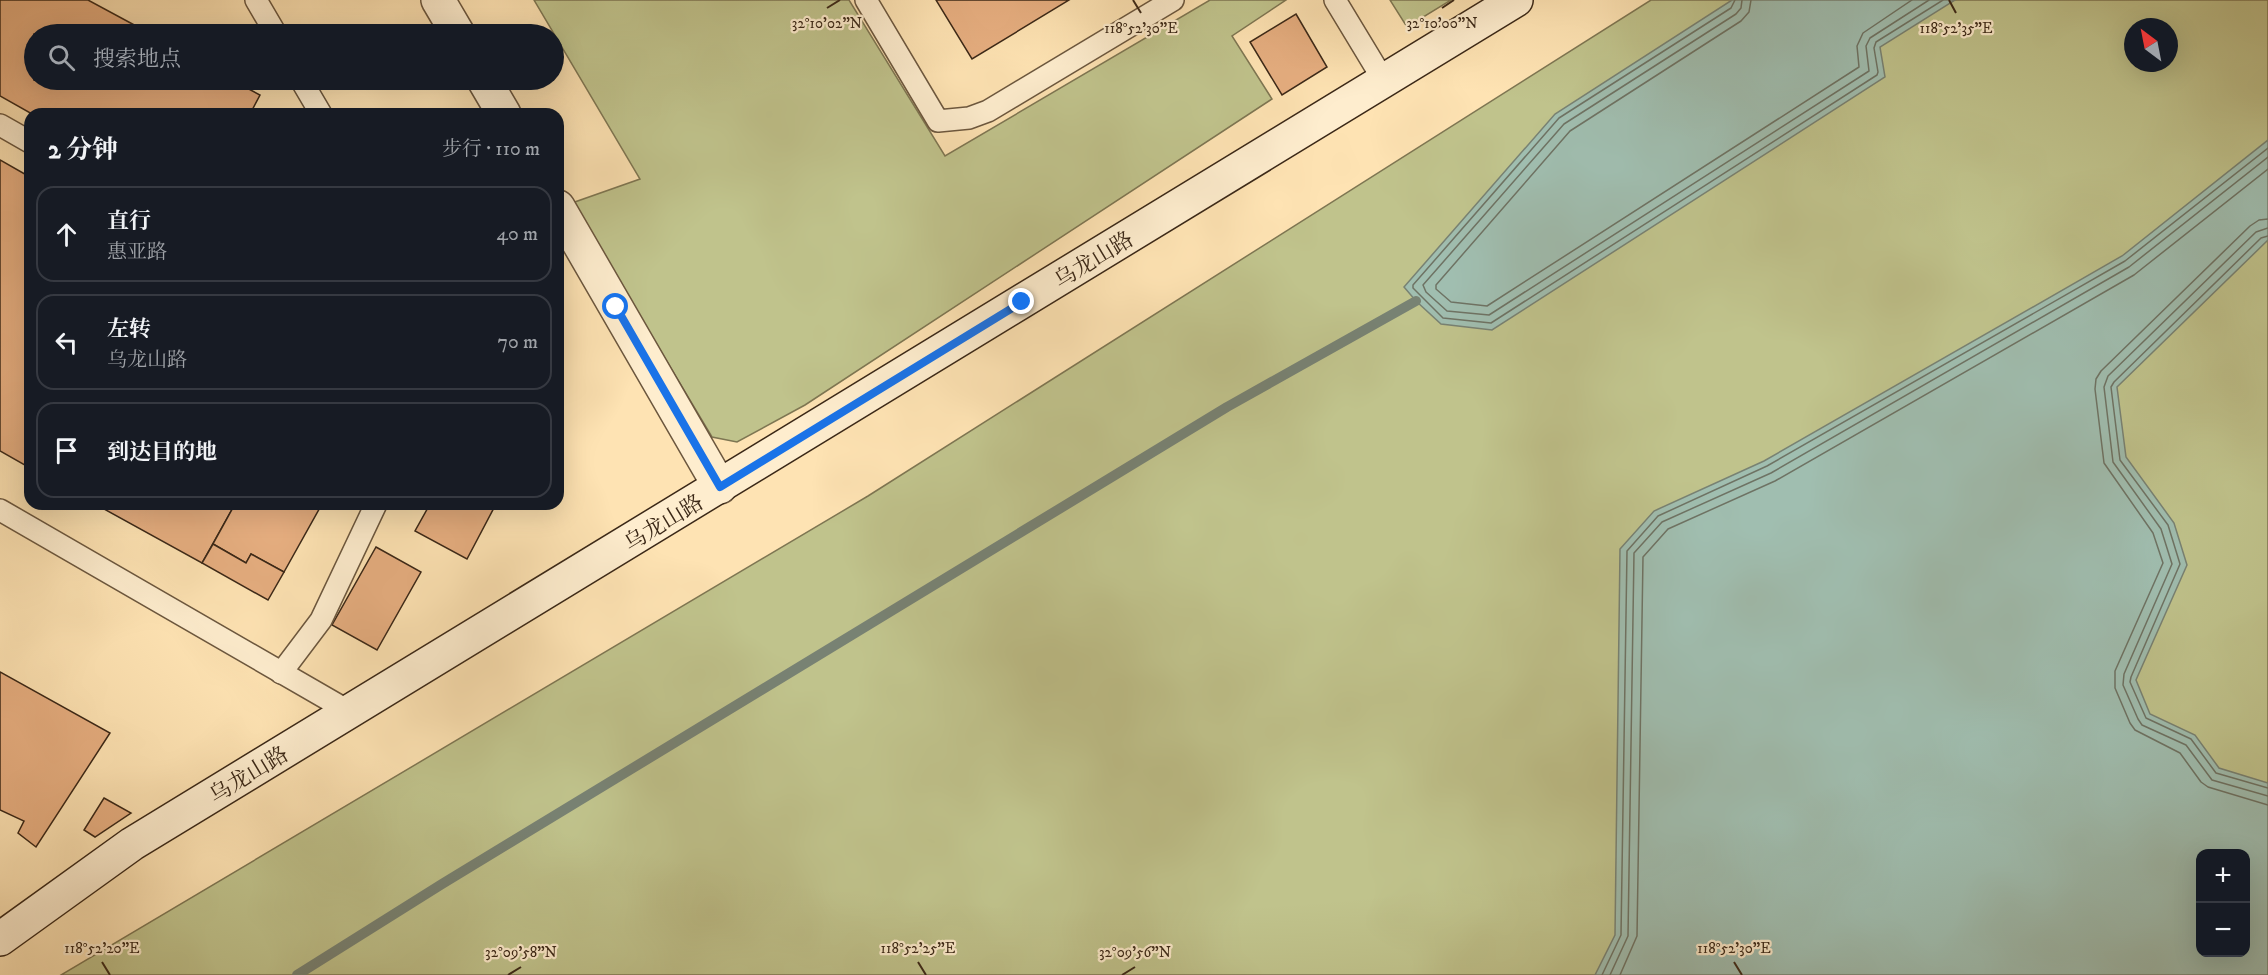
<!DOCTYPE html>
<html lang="zh">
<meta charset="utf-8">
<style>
:root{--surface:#171b24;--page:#242831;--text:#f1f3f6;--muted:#9ea1a6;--line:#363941}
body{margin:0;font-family:"IM FELL DW Pica","Noto Serif SC",serif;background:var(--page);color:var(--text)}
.controls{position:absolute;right:18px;bottom:18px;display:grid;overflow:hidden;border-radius:12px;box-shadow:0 6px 24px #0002}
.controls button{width:54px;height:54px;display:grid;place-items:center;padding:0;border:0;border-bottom:2px solid var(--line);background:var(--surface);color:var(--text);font:30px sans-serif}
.compass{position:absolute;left:2124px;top:18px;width:54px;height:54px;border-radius:50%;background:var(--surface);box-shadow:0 6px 24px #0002;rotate:328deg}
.stop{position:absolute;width:18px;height:18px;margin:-14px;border:4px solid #1a73e8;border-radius:50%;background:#fff}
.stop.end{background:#1a73e8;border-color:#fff;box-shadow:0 2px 6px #0008}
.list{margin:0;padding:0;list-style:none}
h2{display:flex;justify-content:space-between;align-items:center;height:78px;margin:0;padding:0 24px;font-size:26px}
h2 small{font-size:20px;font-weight:400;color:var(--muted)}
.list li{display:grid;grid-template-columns:39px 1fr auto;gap:18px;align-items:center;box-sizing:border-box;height:96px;margin:0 12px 12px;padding:0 12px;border:2px solid var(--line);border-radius:18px}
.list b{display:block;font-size:22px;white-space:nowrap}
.list p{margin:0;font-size:20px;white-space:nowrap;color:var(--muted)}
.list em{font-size:20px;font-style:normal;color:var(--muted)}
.icon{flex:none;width:33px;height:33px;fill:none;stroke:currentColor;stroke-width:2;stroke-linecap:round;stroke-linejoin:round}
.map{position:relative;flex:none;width:2268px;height:975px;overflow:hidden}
.search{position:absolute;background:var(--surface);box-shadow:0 6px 24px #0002;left:24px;top:24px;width:540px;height:66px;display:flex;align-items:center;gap:15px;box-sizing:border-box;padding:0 21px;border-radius:33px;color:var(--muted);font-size:22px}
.panel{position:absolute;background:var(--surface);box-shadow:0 6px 24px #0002;left:24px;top:108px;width:540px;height:402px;border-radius:18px}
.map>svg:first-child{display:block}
</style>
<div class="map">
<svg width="2268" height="975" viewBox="0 0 2268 975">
<rect width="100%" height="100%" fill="#fee3b3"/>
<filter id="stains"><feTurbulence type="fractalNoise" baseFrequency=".00333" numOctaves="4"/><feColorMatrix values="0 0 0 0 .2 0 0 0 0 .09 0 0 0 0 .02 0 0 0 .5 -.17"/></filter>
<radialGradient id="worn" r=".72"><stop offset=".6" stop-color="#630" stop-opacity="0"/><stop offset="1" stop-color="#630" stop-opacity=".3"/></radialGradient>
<g fill="#c0c38c" stroke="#7e7652" stroke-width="1.5" fill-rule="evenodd">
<path d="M534,0H849L945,156L1210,0H1286L1232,36L1272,99L805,405L737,442L712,437L572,203L640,179Z"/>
<path d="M1390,0H1451L1407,27Z"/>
<path d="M1651,0H2268V975H61L868,496ZM2133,27H2169V63H2133ZM2200,854H2246V952H2200Z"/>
</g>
<g fill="#a0beb0" stroke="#788273" stroke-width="1.5" fill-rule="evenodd">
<path d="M1732,0H1955L1880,47L1885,77L1492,330L1441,324L1416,301L1404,287L1555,114Z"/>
<path d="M2268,140V240L2117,387L2126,457L2174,523L2187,565L2136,680L2150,714L2195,735L2219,768L2268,783V975H1595L1615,935L1620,549L1654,511L1764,461L2122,256ZM2200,854H2246V952H2200Z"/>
</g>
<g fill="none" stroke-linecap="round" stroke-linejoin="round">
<g stroke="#6e7364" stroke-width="1.5">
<path d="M1735,0L1731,8L1559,118L1413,285V288L1443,318L1491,323L1877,75L1878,72L1874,48L1876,42L1943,0"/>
<path d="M1742,0L1741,8L1736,14L1564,124L1423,285L1426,292L1447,311L1489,315L1869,71L1866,46L1870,38L1929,0"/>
<path d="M1751,0L1749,12L1741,21L1570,131L1436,285V289L1451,302L1487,306L1859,67L1857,46L1863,33L1912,0"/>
<path d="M2268,219L2259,220L2250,226L2101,371L2096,379L2095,389L2104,463L2153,533L2163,563L2115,671V688L2130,723L2135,730L2180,753L2201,782L2208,787L2268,805"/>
<path d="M2268,228L2256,232L2108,376L2104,387L2113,462L2161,529L2172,564L2124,674L2123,685L2138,719L2142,725L2186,745L2212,780L2268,796"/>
<path d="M2268,236L2261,238L2114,382L2111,387L2120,460L2168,525L2180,564L2131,677L2130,682L2146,718L2191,739L2216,773L2268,788"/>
<path d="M1602,975L1621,935L1627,551L1658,516L1767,466L2125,261L2268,148"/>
<path d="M1610,975L1628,936L1634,553L1662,522L1771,473L2129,267L2268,157"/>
<path d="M1620,975L1637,936L1643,557L1668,529L1775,481L2134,275L2268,169"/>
</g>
<path stroke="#788273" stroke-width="10" d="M297,975L442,884L1227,407L1416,301"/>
</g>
<g fill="#e6ae80" stroke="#3b2817" stroke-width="1.5">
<path d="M0,0H88L151,34H34V80H232L260,95L250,114H32L0,96Z"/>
<path d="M936,0H1069L972,59Z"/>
<path d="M1296,14L1327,67L1282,95L1250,42Z"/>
<path d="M0,160L30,177V468L0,451Z"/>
<path d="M95,504H235L202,563Z"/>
<path d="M235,504H322L284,572L251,554L246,563L213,544Z"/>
<path d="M430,504L446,506L447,504H496L467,559L415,531Z"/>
<path d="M213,544L246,563L251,554L284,572L268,600L202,563Z"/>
<path d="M376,547L421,572L377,650L332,625Z"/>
<path d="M0,672L110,733L36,847L18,833L24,821L0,810Z"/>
<path d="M104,798L131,813L95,837L84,830Z"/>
</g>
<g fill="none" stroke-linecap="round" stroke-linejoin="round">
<defs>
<g id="lane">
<path d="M256,0L276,34"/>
<path d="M866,0L938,121L969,118L988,111L1173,0"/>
<path d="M1335,0L1384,81"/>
<path d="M301,80L321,114"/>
<path d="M0,125L30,142"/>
<path d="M0,510L350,712"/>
<path d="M281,673L321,620L376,504"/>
</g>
<g id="street">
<path d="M438,0L458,34"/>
<path d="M484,80L504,114"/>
<path d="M558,207L720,487"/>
</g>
<path id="secondary" d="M0,939L132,844L1516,0"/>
</defs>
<use href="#lane" stroke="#6c573e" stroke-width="24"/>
<use href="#street" stroke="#6c573e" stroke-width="36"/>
<use href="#secondary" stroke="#3b2817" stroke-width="36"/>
<use href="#lane" stroke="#feedce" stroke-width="21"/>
<use href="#street" stroke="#feedce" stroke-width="33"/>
<use href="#secondary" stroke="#feedce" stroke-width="33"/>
</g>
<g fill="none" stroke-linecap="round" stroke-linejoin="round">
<path stroke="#1a73e8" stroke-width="8" d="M616,307L720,487L1022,302"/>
</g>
<path fill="none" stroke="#3b2817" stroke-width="2" d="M1133,0L1141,13M1949,0L1956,13M827,8L840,0M1442,8L1454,0M102,962L110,975M918,962L926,975M1734,962L1742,975M508,975L521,967M1122,975L1135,967"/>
<g text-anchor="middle" stroke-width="4.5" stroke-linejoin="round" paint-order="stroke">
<g font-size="22" fill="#3b2817" stroke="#feedce">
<text transform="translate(1093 259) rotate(-31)" y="8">乌龙山路</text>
<text transform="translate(663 522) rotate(-31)" y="8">乌龙山路</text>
<text transform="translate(248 774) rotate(-31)" y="8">乌龙山路</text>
</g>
</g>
<g font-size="15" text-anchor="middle" fill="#3b2817" stroke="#feedce" stroke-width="4.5" stroke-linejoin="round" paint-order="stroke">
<text x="1442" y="28">32°10'00"N</text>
<text x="827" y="28">32°10'02"N</text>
<text x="1956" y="33">118°52'35"E</text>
<text x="1141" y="33">118°52'30"E</text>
<text x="102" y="953">118°52'20"E</text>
<text x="918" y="953">118°52'25"E</text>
<text x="1734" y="953">118°52'30"E</text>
<text x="521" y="957">32°09'58"N</text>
<text x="1135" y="957">32°09'56"N</text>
</g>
<rect width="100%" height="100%" filter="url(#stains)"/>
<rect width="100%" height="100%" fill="url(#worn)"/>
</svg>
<div class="controls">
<button>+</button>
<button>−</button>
</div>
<svg class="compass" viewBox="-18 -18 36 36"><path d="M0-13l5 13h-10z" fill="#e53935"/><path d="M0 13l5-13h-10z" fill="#9ea1a6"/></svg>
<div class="stop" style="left:616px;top:307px"></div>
<div class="stop end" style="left:1022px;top:302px"></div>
<div class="search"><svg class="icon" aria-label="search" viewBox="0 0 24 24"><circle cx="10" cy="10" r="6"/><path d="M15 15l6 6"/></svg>搜索地点</div>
<section class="panel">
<h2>2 分钟<small>步行 · 110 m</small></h2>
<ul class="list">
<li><svg class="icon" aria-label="ahead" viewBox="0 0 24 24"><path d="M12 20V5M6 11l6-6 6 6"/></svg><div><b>直行</b><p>惠亚路</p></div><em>40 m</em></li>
<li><svg class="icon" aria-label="left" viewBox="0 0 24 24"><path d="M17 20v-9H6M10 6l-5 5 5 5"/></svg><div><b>左转</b><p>乌龙山路</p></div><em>70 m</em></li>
<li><svg class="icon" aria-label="arrive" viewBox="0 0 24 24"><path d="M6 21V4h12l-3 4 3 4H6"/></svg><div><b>到达目的地</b></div></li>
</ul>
</section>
</div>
